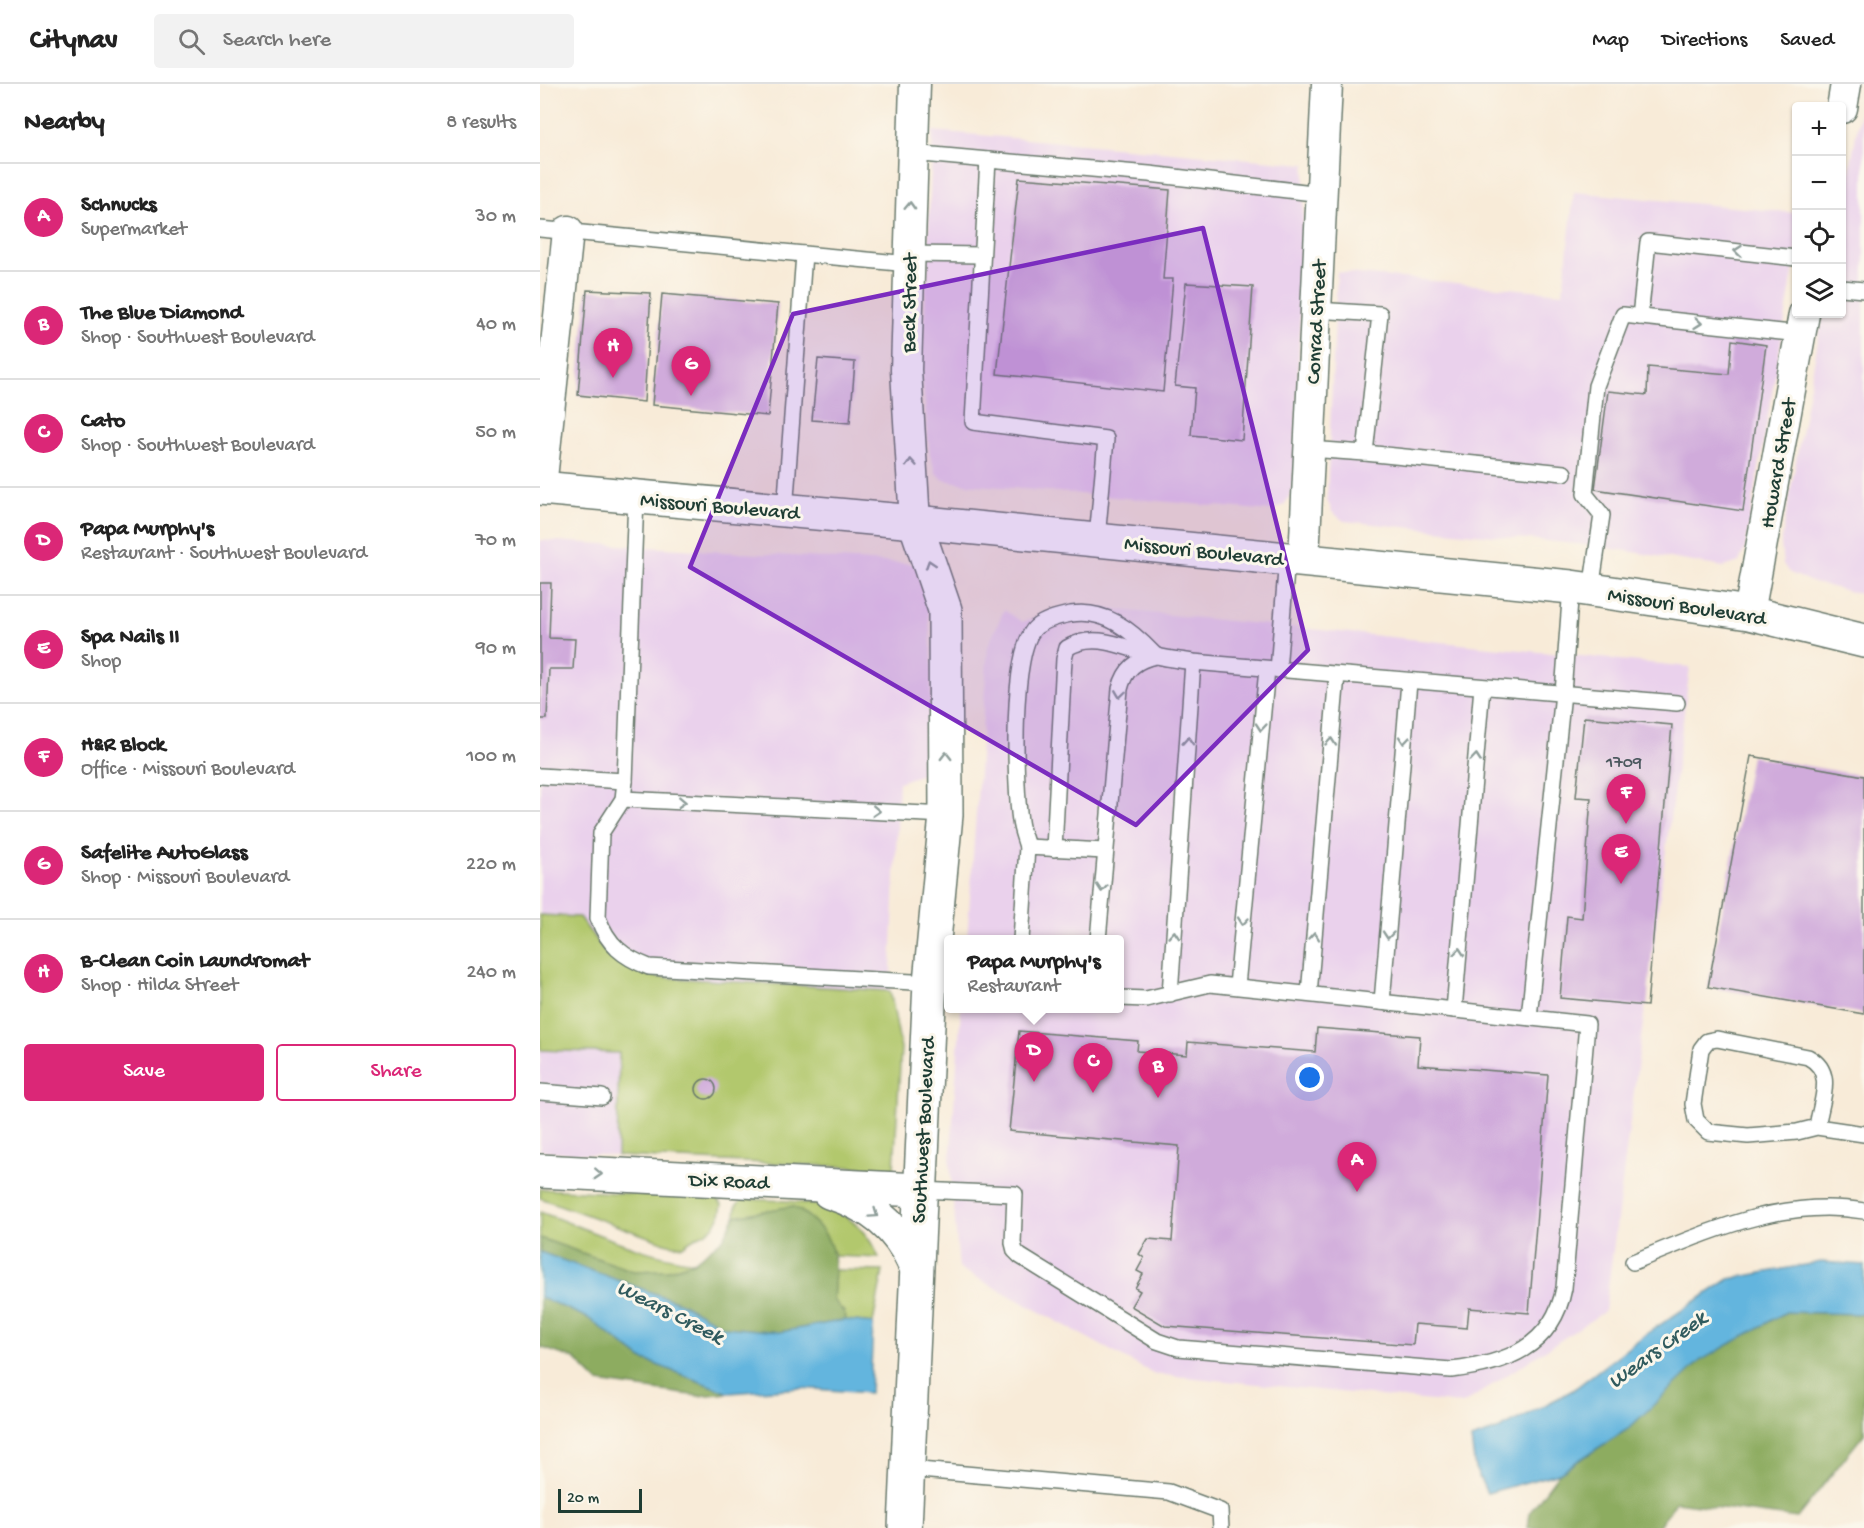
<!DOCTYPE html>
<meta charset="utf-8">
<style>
:root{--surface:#fff;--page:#f2f2f2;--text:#222;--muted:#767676;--line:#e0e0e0;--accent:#db2777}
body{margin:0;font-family:"Gochi Hand",sans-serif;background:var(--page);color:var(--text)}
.controls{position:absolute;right:18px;top:18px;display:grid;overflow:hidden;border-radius:6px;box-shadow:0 2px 4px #0004}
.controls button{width:54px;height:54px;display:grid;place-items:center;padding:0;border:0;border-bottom:2px solid var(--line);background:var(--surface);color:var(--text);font:30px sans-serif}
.scale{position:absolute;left:18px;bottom:15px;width:84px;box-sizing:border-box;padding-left:6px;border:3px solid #1f3d34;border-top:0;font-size:16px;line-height:21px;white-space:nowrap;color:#1f3d34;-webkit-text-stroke:4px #fbf7ec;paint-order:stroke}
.you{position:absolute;left:770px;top:994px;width:21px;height:21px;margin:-15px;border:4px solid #fff;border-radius:50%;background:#1a73e8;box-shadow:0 0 0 9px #1a73e833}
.badge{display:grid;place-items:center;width:39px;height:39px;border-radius:50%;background:var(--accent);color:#fff;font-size:20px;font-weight:700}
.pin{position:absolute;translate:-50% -50px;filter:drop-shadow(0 2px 3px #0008)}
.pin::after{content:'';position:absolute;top:32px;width:21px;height:18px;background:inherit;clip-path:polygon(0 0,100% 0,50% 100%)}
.popup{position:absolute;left:404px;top:851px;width:180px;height:78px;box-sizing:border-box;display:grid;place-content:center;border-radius:6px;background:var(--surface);filter:drop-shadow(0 2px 4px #0005);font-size:20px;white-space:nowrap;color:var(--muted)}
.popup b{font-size:22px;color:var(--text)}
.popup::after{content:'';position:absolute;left:50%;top:100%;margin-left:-12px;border:12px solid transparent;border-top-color:var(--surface)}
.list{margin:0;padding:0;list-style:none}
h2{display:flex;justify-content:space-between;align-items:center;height:78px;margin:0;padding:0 24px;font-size:26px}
h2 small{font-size:20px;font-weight:400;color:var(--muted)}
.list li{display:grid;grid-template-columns:39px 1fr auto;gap:18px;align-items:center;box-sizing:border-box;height:108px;padding:0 24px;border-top:2px solid var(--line)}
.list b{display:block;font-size:22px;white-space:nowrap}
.list p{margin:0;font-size:20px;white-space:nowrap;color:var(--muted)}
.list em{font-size:20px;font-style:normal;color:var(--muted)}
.actions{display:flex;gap:12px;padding:18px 24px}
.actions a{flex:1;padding:14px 0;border:2px solid var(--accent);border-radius:6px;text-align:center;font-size:21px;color:var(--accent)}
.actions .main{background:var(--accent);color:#fff}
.icon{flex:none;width:33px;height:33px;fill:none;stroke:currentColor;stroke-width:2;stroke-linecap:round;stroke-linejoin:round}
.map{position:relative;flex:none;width:1324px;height:1444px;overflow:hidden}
header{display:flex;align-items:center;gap:36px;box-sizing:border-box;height:84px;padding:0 30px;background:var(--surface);border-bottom:2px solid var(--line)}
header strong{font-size:28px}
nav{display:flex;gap:33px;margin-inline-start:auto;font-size:21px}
.search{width:420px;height:54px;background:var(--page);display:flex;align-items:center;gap:15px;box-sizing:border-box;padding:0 21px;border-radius:6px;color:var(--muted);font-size:22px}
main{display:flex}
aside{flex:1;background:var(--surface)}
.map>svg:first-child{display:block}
</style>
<header>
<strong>Citynav</strong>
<div class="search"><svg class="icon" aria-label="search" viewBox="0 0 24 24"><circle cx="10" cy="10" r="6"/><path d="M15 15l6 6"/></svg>Search here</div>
<nav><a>Map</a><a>Directions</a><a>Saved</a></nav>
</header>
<main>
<aside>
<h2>Nearby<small>8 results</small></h2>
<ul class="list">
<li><span class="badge">A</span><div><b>Schnucks</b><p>Supermarket</p></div><em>30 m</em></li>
<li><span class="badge">B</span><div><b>The Blue Diamond</b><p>Shop · Southwest Boulevard</p></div><em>40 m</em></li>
<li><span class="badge">C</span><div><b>Cato</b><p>Shop · Southwest Boulevard</p></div><em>50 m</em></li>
<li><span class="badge">D</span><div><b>Papa Murphy's</b><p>Restaurant · Southwest Boulevard</p></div><em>70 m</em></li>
<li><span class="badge">E</span><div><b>Spa Nails II</b><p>Shop</p></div><em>90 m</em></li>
<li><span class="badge">F</span><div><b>H&amp;R Block</b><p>Office · Missouri Boulevard</p></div><em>100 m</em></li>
<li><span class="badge">G</span><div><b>Safelite AutoGlass</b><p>Shop · Missouri Boulevard</p></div><em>220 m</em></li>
<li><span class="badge">H</span><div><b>B-Clean Coin Laundromat</b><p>Shop · Hilda Street</p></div><em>240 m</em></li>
</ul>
<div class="actions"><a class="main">Save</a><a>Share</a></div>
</aside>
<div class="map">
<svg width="1324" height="1444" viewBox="0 0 1324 1444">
<rect width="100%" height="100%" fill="#fbf7ec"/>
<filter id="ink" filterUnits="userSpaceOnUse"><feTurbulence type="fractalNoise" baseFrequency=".0167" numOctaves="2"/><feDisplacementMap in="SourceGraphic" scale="12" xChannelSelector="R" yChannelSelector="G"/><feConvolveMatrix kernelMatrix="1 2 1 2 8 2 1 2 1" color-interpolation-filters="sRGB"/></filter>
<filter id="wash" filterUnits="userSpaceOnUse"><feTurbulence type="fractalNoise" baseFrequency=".008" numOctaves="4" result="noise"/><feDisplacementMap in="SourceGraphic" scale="24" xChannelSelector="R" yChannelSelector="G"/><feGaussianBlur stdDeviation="1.35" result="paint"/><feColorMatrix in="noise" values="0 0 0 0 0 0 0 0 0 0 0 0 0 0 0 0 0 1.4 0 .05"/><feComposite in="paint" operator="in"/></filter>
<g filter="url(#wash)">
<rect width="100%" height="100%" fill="#f8ebd8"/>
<g fill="#ead1ec">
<path d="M1324,6V511L1272,498L1250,489L1243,480L1241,459L1283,230H1302V130Z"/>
<path d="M393,47L765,80L755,385L752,407L744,421L731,427L427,400L404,396L396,389L390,371L382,290Z"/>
<path d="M1034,108L1256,129V172L1205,464L1199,478L1184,483L1057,462L804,437L792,428L787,415L797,188L1023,209Z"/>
<path d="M0,456L375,480L388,524L392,576L389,678L383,690L359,698L350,907L116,893L69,872L39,833L0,831Z"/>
<path d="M539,522L1150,583L1065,1227L923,1320L614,1290L419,1184L410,1079L421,925L580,924V856L427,855L448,563L464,526L482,538Z"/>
<path d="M0,966L80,969L77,1072L0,1067Z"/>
</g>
<g fill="#b2c86d" stroke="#688250" stroke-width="1.5">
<path d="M0,831L39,833L69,873L116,893L350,907L361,964L354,1085L77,1072L79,969L0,966Z"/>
<path d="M0,1105L176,1114L182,1121C177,1153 162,1145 143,1162L128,1160L0,1114Z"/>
<path d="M202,1115C259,1118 313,1112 339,1174L295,1172L294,1168L253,1122L195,1132L196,1122Z"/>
<path d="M0,1128C50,1146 101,1171 154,1178L129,1186L93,1187L0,1154Z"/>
<path d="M295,1186L343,1187L333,1239L305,1236L304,1228L293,1216Z"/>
</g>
<g fill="#8dac60" stroke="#56744a" stroke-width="1.5">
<path d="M253,1122C295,1147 297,1169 293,1216L304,1228L305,1236L240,1248L183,1243L141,1219L0,1168V1154L93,1187L129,1186L154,1178L183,1155L195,1132Z"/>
<path d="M0,1213L48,1234L102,1275L189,1309L158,1312L58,1298L35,1275L0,1263Z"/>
<path d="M1246,1228L1324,1230V1350L1257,1434L1136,1418L1117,1444H988L990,1428L1019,1389L1088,1345L1160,1276Z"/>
</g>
<g fill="#63b5de" stroke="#417989" stroke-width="1.5">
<path d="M0,1168L141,1219L184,1243L240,1248L305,1236L333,1239L330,1309L260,1304L189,1309L102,1275L48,1234L0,1213Z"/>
<path d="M1281,1178L1324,1181V1230L1246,1228L1160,1277L1088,1345L1019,1389L947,1409L935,1384L931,1355L960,1345L1033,1306L1106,1250L1189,1195Z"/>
</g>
<g id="blocks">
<g fill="#d0abdb">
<path d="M479,94L630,106L623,195H633L623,308L457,290Z"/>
<path d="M646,199L713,203L702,356L651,351L655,304L635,302Z"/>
<path d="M47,206L111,209L104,318L38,311Z"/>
<path d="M122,210L238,220L228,332L112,321Z"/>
<path d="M1192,256L1226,261L1203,427L1055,405L1068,307L1107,311L1108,283L1189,290Z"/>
<path d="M278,275L315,278L310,339L272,336Z"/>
<path d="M0,499H11L9,554L35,555L33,585H9L7,635H0Z"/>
<path d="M1044,633L1132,641L1107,922L1020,914L1027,832L1042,834L1051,714L1036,713Z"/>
<path d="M1211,672L1324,692V930L1168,903Z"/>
<path d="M777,944L880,952L878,981L1008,991L989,1229L929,1224L927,1244L875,1240L873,1261L625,1242L591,1222L600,1207L595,1204L603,1190L597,1187L604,1174L599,1170L608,1155L632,1157L639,1062L469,1047L479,947L598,957L597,967L647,971L648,958L775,968Z"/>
<circle cx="166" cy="1005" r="10"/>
</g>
</g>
</g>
<g filter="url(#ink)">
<use href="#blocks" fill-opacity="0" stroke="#6b7a6d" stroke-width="1.5"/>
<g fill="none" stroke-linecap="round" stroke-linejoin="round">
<defs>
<g id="service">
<path d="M372,69L448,76"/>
<path d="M0,145L369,180"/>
<path d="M369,170L442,171"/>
<path d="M1302,204L1324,206"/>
<path d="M1100,233L1108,158L1256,174"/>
<path d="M769,365L825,369L840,230L776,226"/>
<path d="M825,369L1024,389"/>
<path d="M96,414L85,697L83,715L61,749L58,834C68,861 83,873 109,883L408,900"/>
<path d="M245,427L264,170"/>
<path d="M557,455L566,355L433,338L448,76L609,90L782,110"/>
<path d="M1051,506L1062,431L1045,410L1056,302L1083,231L1260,250"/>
<path d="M738,586L747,474"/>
<path d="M0,692L85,697"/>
<path d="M83,715L406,731"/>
<path d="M487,763C485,755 481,746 480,737C475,701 470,565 496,543C506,535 520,532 531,530C566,525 591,546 614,570"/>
<path d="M514,765L524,575L527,564C556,546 588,566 617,572C629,575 641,576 653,578L1137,619"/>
<path d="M481,856L487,763L565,767"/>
<path d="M558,856L580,605C585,585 596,576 616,572"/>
<path d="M697,902L727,585"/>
<path d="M630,910L653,578"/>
<path d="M769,910L797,591"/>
<path d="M842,918L869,598"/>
<path d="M914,926L942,603"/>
<path d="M989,933L1023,609L1031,503"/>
<path d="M0,1008L62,1013"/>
<path d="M1277,1043C1281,1016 1296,988 1268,973L1177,955L1167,957L1161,965L1153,1020L1156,1036L1168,1048L1208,1052L1257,1048L1277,1043L1324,1050"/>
<path d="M379,1106L475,1110L473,1159L475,1167L480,1172L617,1257L638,1264L911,1286C965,1280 1013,1263 1024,1204L1047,940L670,900L606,915L580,914"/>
<path d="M1093,1178C1168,1148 1242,1113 1324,1127"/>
<path d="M368,1385L629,1408L680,1427L681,1444"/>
</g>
<g id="minor">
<path d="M375,0L366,286L375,438"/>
<path d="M1302,24L1306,0"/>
<path d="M1,404L28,147"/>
<path d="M764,475L787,0"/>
<path d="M1209,529L1264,230"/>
</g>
<g id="secondary">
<path d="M0,404L375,438L1031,503L1209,529L1324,557"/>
<path d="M0,1087L379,1106"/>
<path d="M289,1108C330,1121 358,1142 375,1181"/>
<path d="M365,1444L390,898L406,731L405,526L375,438"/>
</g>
</defs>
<use href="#service" stroke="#6b7a6d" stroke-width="18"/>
<use href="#minor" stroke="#6b7a6d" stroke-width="33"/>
<use href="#secondary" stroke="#6b7a6d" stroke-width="36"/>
<use href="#service" stroke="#fff" stroke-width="15"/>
<use href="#minor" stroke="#fff" stroke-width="30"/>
<use href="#secondary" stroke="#fff" stroke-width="33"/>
</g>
<defs><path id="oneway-chevron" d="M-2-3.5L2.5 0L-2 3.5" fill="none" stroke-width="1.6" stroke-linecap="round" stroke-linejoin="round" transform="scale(1.5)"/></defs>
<g stroke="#8f9e9a">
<use href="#oneway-chevron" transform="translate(370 122) rotate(-88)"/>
<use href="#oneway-chevron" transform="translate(1198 167) rotate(-174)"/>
<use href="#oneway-chevron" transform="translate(1158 239) rotate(6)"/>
<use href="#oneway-chevron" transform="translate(371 379) rotate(-94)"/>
<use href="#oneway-chevron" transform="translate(390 480) rotate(-108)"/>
<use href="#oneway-chevron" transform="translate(580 610) rotate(98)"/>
<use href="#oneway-chevron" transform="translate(721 643) rotate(95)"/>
<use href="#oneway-chevron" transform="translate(864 656) rotate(95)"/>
<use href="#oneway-chevron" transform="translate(648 657) rotate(-86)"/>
<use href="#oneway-chevron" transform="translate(791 658) rotate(-85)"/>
<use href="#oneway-chevron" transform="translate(406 672) rotate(-90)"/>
<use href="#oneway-chevron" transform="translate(936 674) rotate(-85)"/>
<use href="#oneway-chevron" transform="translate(142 718) rotate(3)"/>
<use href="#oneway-chevron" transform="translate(336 727) rotate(3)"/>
<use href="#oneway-chevron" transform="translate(562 804) rotate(95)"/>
<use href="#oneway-chevron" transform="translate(703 837) rotate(95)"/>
<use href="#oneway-chevron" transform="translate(634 851) rotate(-86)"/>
<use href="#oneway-chevron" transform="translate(848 851) rotate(95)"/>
<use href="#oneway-chevron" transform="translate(774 852) rotate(-85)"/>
<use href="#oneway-chevron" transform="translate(919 868) rotate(-85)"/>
<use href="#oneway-chevron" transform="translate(58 1090) rotate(3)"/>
<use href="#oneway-chevron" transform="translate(334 1130) rotate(35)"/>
</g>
</g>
<path fill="#7b2cbf" fill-opacity="0.2" stroke="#7b2cbf" stroke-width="4.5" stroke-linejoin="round" d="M663,144L768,566L596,741L150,483L253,230Z"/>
<g text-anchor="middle" stroke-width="6" stroke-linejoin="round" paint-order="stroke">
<g font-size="18" fill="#4b585e">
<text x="1084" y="683">1709</text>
</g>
<g font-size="21" fill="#1f3d34" stroke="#fbf7ec">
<text transform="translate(368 219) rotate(-89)" y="7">Beck Street</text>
<text transform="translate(775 238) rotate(-87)" y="7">Conrad Street</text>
<text transform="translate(1237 379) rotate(-80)" y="7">Howard Street</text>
<text transform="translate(180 421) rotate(5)" y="7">Missouri Boulevard</text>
<text transform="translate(664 466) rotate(6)" y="7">Missouri Boulevard</text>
<text transform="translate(1147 521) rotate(9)" y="7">Missouri Boulevard</text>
<text transform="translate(382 1046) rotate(-87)" y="7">Southwest Boulevard</text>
<text transform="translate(189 1096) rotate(2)" y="7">Dix Road</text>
</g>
<g font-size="22" font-style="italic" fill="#305b5e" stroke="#fbf7ec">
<text transform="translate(131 1226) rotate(27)" y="8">Wears Creek</text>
<text transform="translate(1116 1264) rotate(-36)" y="8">Wears Creek</text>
</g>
</g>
</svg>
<div class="controls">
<button>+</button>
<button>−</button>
<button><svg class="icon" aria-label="locate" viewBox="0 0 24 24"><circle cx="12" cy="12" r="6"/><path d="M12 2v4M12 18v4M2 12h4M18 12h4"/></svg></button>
<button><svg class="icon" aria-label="layers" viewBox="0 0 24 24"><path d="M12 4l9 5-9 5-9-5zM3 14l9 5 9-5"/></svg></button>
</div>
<div class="scale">20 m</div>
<div class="you"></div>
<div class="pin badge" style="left:817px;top:1108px">A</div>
<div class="pin badge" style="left:618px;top:1014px">B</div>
<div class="pin badge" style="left:553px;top:1009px">C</div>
<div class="pin badge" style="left:494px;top:998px">D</div>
<div class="popup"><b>Papa Murphy's</b>Restaurant</div>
<div class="pin badge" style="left:1081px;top:800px">E</div>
<div class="pin badge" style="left:1086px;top:740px">F</div>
<div class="pin badge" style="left:151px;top:312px">G</div>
<div class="pin badge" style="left:73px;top:294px">H</div>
</div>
</main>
